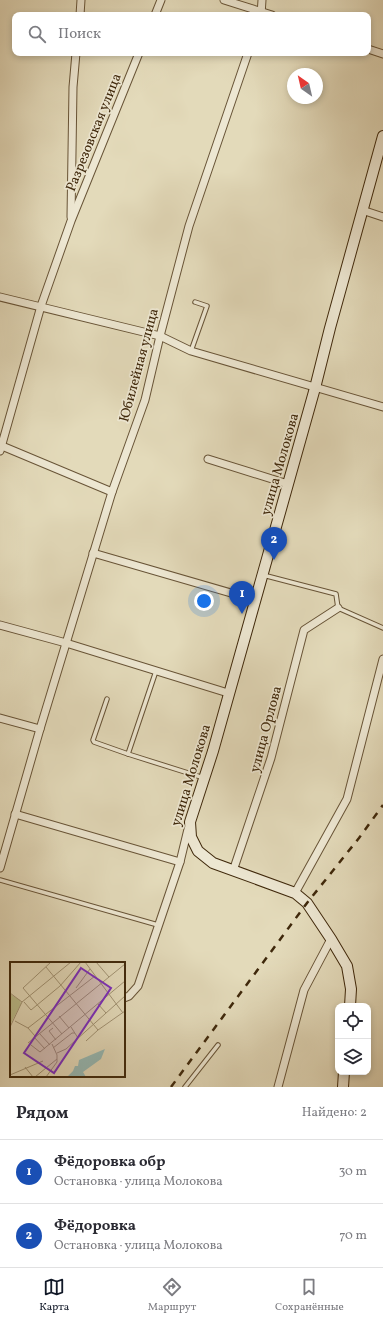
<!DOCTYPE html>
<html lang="ru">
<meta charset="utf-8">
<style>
:root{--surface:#fff;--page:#f2f2f3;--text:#2b2b33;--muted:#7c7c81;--line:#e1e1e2;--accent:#111827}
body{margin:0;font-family:Vollkorn,serif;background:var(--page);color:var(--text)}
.controls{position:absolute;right:12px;bottom:12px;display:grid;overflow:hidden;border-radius:8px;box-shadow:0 2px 6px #0003}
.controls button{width:36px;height:36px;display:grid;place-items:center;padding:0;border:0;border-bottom:1px solid var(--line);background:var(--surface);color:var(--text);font:20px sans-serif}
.compass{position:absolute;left:287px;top:68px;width:36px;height:36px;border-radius:50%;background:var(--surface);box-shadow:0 2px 6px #0003;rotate:326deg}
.you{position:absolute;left:204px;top:601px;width:14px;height:14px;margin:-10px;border:3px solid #fff;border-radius:50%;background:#1a73e8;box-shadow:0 0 0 6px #1a73e833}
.badge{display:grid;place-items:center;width:26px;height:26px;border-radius:50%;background:var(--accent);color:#fff;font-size:13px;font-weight:700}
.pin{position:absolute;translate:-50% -33px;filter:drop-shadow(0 1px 2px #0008)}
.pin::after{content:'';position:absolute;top:21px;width:14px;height:12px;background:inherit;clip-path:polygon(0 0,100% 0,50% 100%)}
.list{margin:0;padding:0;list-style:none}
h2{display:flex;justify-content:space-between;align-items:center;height:52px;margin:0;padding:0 16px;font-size:17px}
h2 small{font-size:13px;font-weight:400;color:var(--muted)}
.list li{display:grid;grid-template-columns:26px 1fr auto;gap:12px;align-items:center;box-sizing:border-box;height:64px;padding:0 16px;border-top:1px solid var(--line)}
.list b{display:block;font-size:15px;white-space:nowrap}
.list p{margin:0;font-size:13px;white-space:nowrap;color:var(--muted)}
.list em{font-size:13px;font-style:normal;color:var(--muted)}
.icon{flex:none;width:22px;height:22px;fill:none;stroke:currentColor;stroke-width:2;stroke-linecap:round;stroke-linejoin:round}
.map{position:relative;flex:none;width:383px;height:1087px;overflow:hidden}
.search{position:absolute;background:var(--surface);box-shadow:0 2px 6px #0003;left:12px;right:12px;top:12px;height:44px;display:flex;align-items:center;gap:10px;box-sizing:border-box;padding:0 14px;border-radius:8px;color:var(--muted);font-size:15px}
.sheet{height:180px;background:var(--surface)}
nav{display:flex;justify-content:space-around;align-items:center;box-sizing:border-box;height:56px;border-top:1px solid var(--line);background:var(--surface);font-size:11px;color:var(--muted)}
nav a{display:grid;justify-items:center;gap:2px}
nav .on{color:var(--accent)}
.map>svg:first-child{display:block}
</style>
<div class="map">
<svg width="383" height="1087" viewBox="0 0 383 1087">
<rect width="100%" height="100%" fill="#e3daba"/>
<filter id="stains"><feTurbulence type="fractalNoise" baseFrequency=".005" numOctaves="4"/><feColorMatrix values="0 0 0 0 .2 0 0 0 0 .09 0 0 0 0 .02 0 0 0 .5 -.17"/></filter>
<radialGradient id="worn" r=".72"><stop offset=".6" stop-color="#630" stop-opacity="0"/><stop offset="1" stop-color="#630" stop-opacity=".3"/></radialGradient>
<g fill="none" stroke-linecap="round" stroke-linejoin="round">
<defs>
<g id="lane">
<path d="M191,351L207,306L195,302"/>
<path d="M263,575L336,594L338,608L383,628"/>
<path d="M107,699L93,740L94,742L128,754L204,778"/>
<path d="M128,754L156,671"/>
<path d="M0,880L158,925"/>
<path d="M185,1087L218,1045"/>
</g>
<g id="street">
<path d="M224,0L272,15"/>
<path d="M80,15L81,0"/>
<path d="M155,15L161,0"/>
<path d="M261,15L262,0"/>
<path d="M368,49L383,54"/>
<path d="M362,210L383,217"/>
<path d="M71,217L73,87L76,53"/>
<path d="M0,297L160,336L191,351L383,407"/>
<path d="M2,446L112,492"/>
<path d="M0,451L41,306L71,221L139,53"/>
<path d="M208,459L288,484"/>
<path d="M93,553L255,600"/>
<path d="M0,625L66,643L228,693"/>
<path d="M0,718L40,729"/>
<path d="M15,814L180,862"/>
<path d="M0,868L40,729L112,492L145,400L160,336L189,226L248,53"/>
<path d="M233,871L271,758L304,630L338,608"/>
<path d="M295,893L347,799L383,659"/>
<path d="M124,998L129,996L138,986L180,862L188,829"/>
<path d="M278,1087L304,990L331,939"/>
</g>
<g id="secondary">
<path d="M350,1006L351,989L347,966L331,939L307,903L295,893L213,863L198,851L191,837L190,822L213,751L315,388L330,328L383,136"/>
<path d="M343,1087L344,1072"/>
</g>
</defs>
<use href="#lane" stroke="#685437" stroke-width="5.5"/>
<use href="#street" stroke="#685437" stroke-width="9"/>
<use href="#secondary" stroke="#3f280b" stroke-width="12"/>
<use href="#lane" stroke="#ede7d2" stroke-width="3.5"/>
<use href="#street" stroke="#ede7d2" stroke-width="7"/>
<use href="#secondary" stroke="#ede7d2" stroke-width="10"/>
<path stroke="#3f280b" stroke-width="2.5" stroke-dasharray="7 7" stroke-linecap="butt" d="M171,1087L307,903L359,838L383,805"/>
</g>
<g text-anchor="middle" stroke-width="3.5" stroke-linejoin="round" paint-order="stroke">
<g font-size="14" fill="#3f280b" stroke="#ede7d2">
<text transform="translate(93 132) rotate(-68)" y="5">Разрезовская улица</text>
<text transform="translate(138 365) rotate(-75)" y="5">Юбилейная улица</text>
<text transform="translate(279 464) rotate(-74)" y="5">улица Молокова</text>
<text transform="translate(265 729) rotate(-75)" y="5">улица Орлова</text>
<text transform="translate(190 775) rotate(-73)" y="5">улица Молокова</text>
</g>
</g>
<g transform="translate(10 962)">
<rect width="115" height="115" fill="#e3daba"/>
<path d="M0,32L10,38L11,42L0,63Z" fill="#bbbd8b"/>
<path d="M95,87L91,97L73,110L76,115H57L63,109L65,104H68L69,98Z" fill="#96bab6"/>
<path fill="none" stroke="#a19374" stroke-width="1" d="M41,0L13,26L52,72M75,0L113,51M86,0L99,15M36,5L88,68L115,49M66,26L80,7M0,31L12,40L0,65M12,40L61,0M14,40L21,48L50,24L71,0M88,42L96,51M49,54L59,66M5,59L18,66L25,74M61,65L68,76M18,66L85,14M43,66L39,69L46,78M29,71L40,83M24,75L35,87M76,79L88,68M18,81L115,2M21,83L30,90L115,19M43,86L62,71H65M47,91L56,87L115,34M15,105L23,115M0,113L33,99M25,115L47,97M36,115L47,100V93L42,82"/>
<path fill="#7b2cbf" fill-opacity="0.15" stroke="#7b2cbf" stroke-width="2" d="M71,6L101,26L44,111L14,91Z"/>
<rect width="115" height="115" fill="none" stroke="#3f280b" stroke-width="2"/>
</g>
<rect width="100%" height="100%" filter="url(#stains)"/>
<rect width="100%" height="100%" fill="url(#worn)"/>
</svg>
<div class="controls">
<button><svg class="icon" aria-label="locate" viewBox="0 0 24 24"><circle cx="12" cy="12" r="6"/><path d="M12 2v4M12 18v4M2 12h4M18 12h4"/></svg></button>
<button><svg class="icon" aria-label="layers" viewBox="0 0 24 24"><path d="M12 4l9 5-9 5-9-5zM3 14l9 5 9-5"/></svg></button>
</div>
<svg class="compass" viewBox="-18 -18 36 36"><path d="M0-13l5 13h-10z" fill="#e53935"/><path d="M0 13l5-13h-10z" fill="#7c7c81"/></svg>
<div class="you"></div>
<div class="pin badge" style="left:242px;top:614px;background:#1a4fb4">1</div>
<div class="pin badge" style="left:274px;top:560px;background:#1a4fb4">2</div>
<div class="search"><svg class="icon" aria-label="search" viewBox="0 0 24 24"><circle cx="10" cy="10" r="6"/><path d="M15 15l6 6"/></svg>Поиск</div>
</div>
<section class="sheet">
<h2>Рядом<small>Найдено: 2</small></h2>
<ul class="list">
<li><span class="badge" style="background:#1a4fb4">1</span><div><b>Фёдоровка обр</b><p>Остановка · улица Молокова</p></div><em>30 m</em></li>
<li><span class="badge" style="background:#1a4fb4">2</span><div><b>Фёдоровка</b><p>Остановка · улица Молокова</p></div><em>70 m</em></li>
</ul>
</section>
<nav>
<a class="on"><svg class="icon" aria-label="map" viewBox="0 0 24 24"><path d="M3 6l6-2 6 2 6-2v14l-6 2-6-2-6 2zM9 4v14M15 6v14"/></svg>Карта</a>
<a><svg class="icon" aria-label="directions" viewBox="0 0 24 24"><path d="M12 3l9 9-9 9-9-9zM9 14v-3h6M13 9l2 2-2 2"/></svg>Маршрут</a>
<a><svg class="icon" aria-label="saved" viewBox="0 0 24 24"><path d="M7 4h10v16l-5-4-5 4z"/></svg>Сохранённые</a>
</nav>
